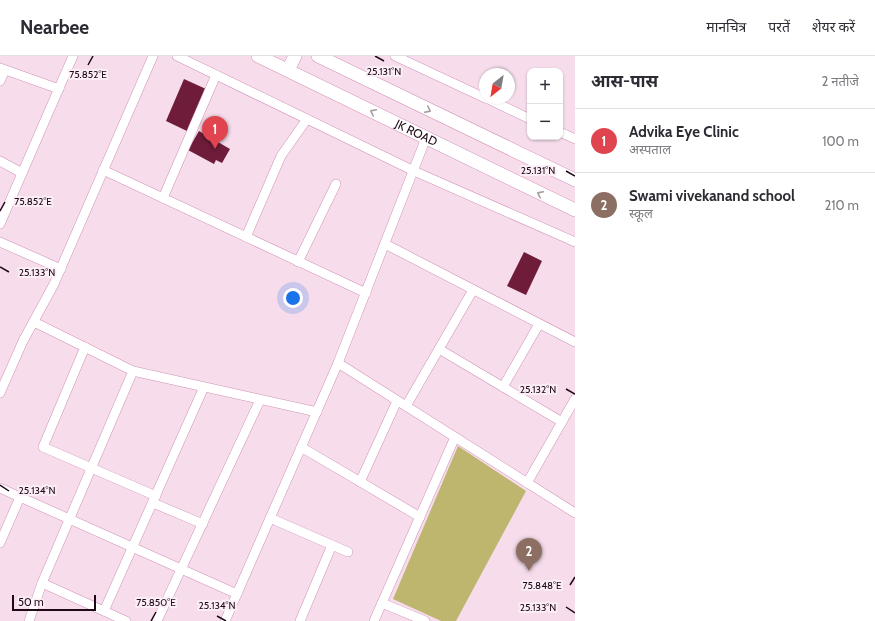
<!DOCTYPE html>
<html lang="hi">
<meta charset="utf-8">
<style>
:root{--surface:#fff;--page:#f7f7f7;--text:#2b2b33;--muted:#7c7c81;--line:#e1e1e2;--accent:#316950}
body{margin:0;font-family:Cabin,"Noto Sans Devanagari",sans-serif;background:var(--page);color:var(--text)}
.controls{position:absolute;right:12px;top:12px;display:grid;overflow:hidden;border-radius:8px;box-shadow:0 1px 3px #0004}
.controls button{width:36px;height:36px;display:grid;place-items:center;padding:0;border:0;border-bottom:1px solid var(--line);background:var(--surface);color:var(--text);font:20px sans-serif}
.compass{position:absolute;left:479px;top:12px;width:36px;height:36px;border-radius:50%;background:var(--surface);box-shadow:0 1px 3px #0004;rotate:211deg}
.scale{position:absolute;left:12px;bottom:10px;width:84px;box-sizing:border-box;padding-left:4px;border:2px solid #1f0917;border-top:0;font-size:11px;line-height:14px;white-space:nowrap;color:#1f0917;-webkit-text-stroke:3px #fceef6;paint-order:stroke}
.you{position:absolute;left:293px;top:242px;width:14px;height:14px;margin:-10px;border:3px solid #fff;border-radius:50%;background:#1a73e8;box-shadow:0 0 0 6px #1a73e833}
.badge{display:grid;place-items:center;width:26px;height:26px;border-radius:50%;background:var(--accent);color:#fff;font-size:13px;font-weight:700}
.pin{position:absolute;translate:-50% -33px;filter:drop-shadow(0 1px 2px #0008)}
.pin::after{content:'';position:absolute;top:21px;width:14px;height:12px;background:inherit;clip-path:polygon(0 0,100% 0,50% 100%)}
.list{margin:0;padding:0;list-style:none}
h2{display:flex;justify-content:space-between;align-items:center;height:52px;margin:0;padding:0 16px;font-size:17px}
h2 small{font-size:13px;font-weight:400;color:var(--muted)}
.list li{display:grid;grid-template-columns:26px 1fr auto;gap:12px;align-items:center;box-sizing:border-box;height:64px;padding:0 16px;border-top:1px solid var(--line)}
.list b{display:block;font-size:15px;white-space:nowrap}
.list p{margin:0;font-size:13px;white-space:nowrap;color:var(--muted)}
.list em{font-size:13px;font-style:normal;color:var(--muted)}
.map{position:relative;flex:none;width:575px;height:565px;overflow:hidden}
header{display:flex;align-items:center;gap:24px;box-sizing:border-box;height:56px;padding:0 20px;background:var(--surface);border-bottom:1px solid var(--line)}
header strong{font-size:19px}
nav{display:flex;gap:22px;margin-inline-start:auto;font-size:14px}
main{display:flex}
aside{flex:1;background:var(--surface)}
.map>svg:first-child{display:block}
</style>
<header>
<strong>Nearbee</strong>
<nav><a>मानचित्र</a><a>परतें</a><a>शेयर करें</a></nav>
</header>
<main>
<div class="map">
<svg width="575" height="565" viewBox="0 0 575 565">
<rect width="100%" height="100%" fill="#f7ddec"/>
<path fill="#beb66e" d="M458,390L526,435L456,565H441L393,543Z"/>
<g fill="#6e1c3a">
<path d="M184,23L206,33L187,75L166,65Z"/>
<path d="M199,75L230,93L222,107L216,104L214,108L188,94Z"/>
<path d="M524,196L542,205L526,239L507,230Z"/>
</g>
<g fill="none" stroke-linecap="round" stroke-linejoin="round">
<defs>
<g id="street">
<path d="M177,0L414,115L575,186"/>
<path d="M395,0L485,42"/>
<path d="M0,12L59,33"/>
<path d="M0,25L5,14"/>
<path d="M486,42L530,63"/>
<path d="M560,76L575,83"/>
<path d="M0,105L22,117"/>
<path d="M103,114L366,237"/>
<path d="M163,142L216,19"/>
<path d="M0,168L73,0"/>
<path d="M246,181L281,100L307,63"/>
<path d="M0,186L61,213"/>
<path d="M385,188L575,286"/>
<path d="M298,206L336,128"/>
<path d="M34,266L133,315L317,356"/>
<path d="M85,291L43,391L156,440"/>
<path d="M439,293L562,366"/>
<path d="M338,307L575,457"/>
<path d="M503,331L539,268"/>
<path d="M0,337L23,285L54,228L153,0"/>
<path d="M406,350L473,234"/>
<path d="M301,391L420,461"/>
<path d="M360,426L397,345"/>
<path d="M527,427L575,343"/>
<path d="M0,432L237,538"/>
<path d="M153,447L203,468"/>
<path d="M270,462L348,496"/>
<path d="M0,487L20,441"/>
<path d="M42,527L126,565"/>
<path d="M382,547L425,565"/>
<path d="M104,555L204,331"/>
<path d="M29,565L42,527L133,315"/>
<path d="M157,565L260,344"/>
<path d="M225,565L338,307L426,82"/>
<path d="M300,565L332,489"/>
<path d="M374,565L455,381"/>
</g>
<g id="secondary">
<path id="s1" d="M258,0L575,154"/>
<path d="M318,0L575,124"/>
<path d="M288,14L295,0"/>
</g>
</defs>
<use href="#street" stroke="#cf92b7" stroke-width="10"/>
<use href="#secondary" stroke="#cf92b7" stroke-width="14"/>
<use href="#street" stroke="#fff" stroke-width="9"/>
<use href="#secondary" stroke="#fff" stroke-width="13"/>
</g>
<defs><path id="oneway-chevron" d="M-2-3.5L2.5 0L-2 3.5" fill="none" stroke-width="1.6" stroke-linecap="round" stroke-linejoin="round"/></defs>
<g stroke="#a59da2">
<use href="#oneway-chevron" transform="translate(428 54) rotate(26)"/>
<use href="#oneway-chevron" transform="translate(373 56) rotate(-154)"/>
<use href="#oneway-chevron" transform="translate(540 138) rotate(-154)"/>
</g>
<path fill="none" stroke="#1f0917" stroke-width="1.5" d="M375,0L384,5M88,9L93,0M566,115L575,120M0,155L5,146M0,211L9,216M566,333L575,338M0,429L9,435M570,529L575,521M566,551L575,557M217,560L226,565M151,565L156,556"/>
<g text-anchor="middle" stroke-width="4" stroke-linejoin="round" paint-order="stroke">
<g font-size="12" fill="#1f0917" stroke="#fceef6">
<text dy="4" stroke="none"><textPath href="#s1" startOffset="176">JK ROAD</textPath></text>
</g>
</g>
<g font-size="10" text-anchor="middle" fill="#1f0917" stroke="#fceef6" stroke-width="4" stroke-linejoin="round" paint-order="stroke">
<text x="384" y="19">25.131°N</text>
<text x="88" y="22">75.852°E</text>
<text x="538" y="118">25.131°N</text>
<text x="33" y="149">75.852°E</text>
<text x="37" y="220">25.133°N</text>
<text x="538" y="337">25.132°N</text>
<text x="37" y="438">25.134°N</text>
<text x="542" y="533">75.848°E</text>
<text x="156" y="550">75.850°E</text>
<text x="217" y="553">25.134°N</text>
<text x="538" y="555">25.133°N</text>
</g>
</svg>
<div class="controls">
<button>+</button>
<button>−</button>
</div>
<svg class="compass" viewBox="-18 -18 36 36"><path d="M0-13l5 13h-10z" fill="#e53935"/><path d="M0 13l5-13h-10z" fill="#7c7c81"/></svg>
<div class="scale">50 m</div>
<div class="you"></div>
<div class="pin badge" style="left:215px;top:93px;background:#e0444e">1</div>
<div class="pin badge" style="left:529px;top:515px;background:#8d6e63">2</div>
</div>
<aside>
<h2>आस-पास<small>2 नतीजे</small></h2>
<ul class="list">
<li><span class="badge" style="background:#e0444e">1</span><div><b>Advika Eye Clinic</b><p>अस्पताल</p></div><em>100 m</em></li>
<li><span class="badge" style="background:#8d6e63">2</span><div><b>Swami vivekanand school</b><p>स्कूल</p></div><em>210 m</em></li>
</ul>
</aside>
</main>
